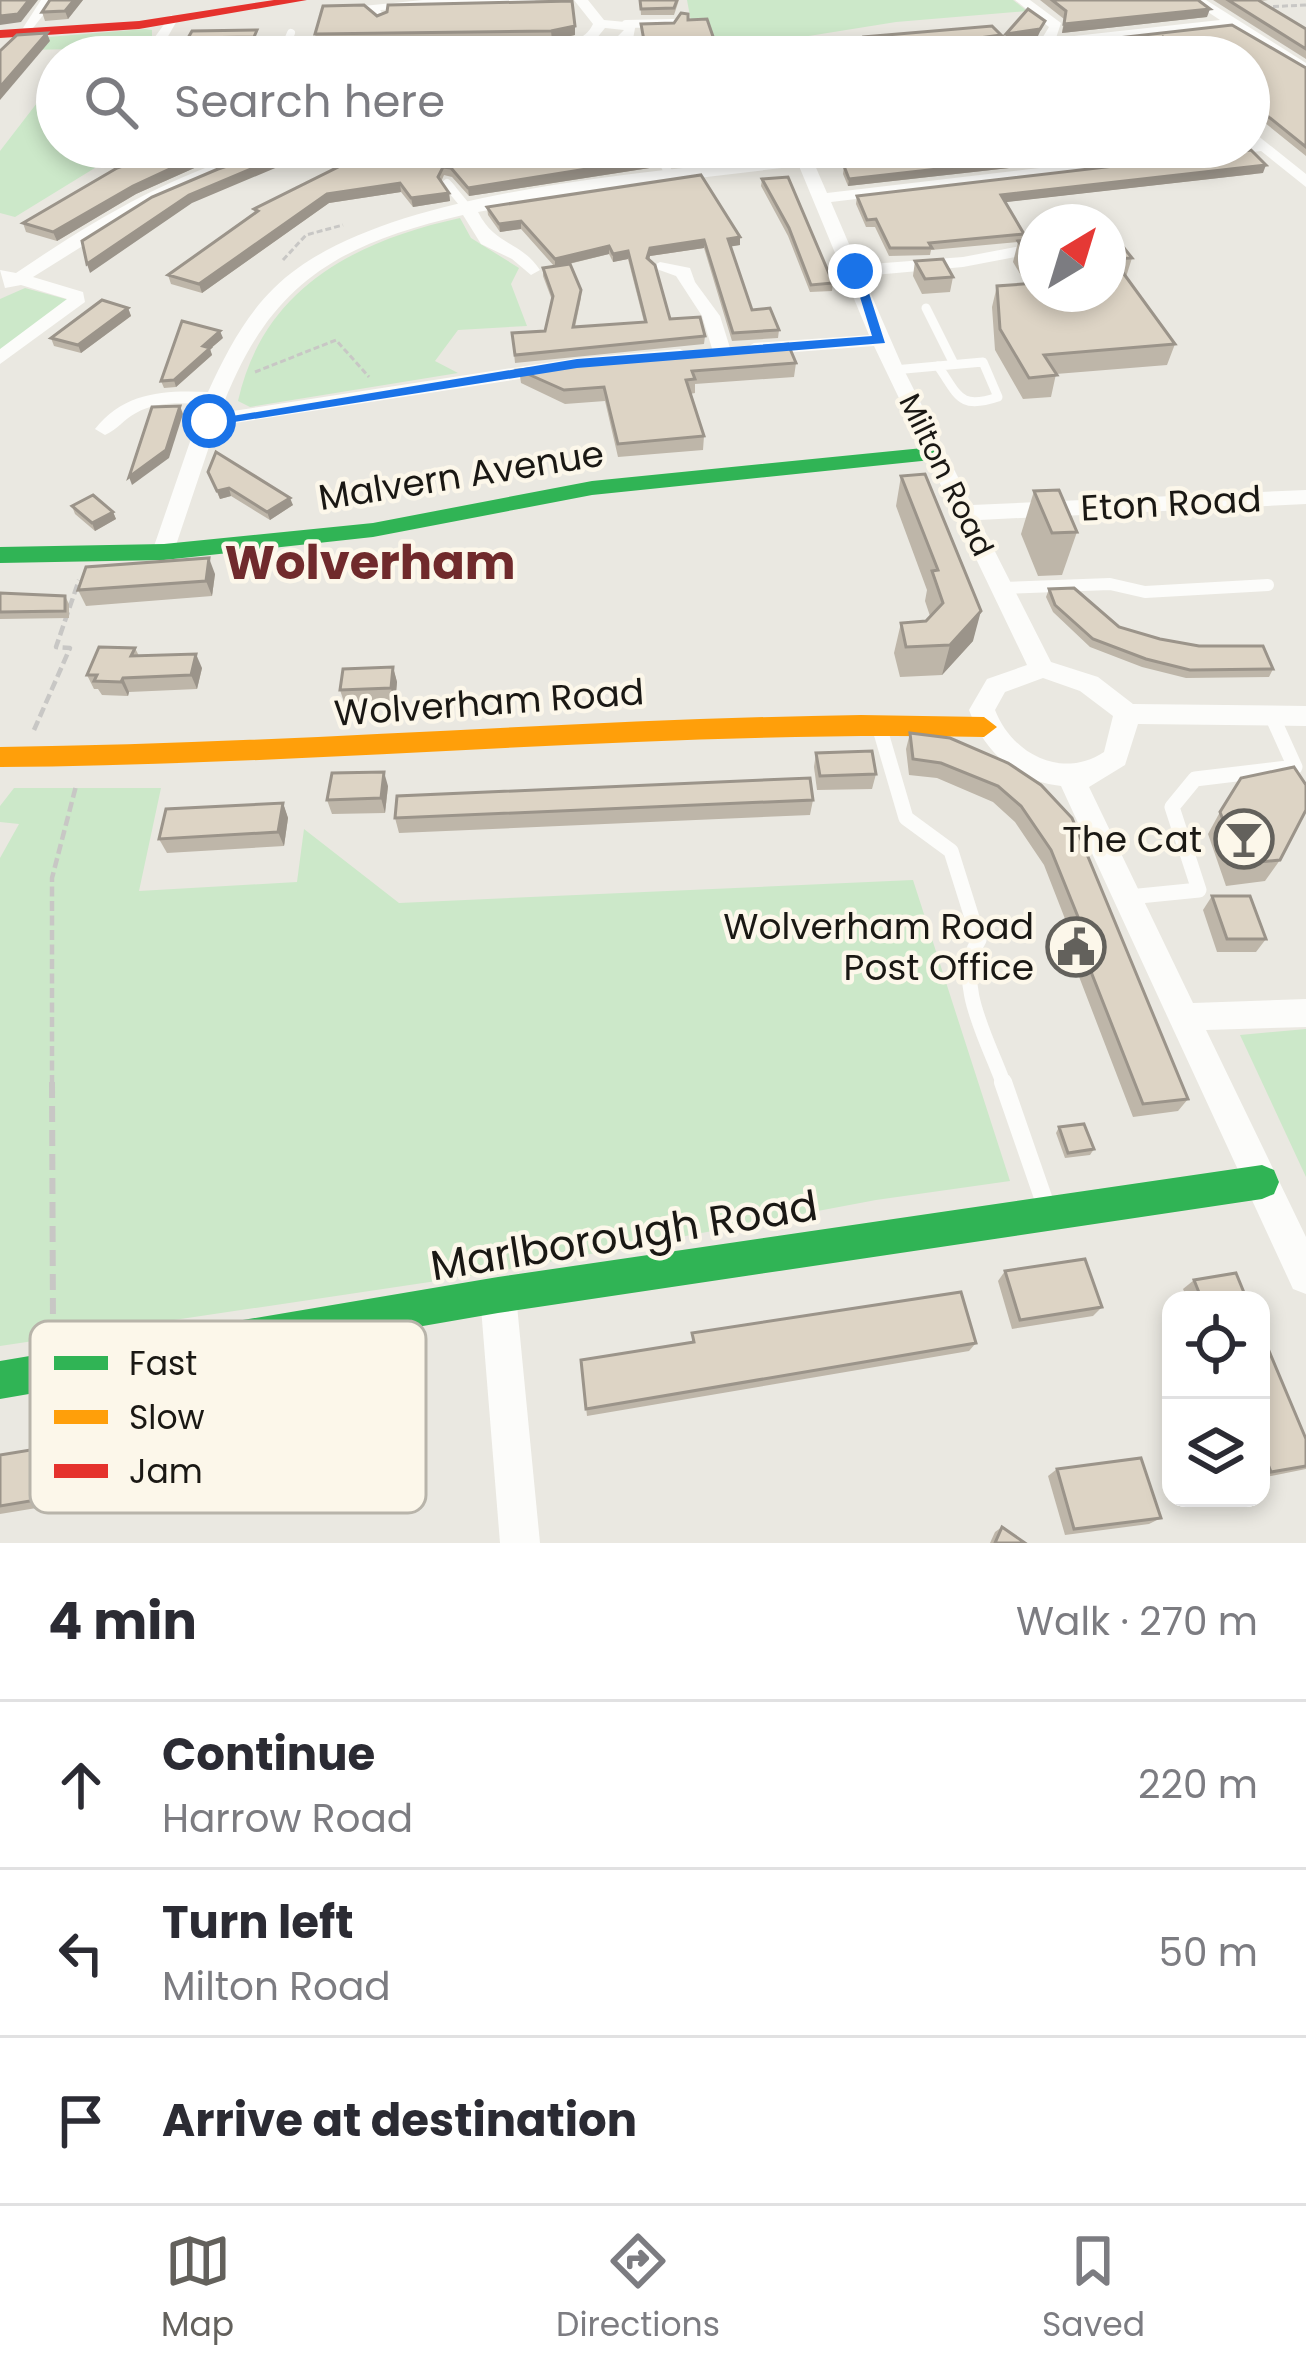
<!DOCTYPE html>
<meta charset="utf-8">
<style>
:root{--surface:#fff;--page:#f2f2f3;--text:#2b2b33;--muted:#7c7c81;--line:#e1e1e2;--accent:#63615c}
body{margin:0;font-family:Poppins,sans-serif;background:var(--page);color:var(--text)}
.controls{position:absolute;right:36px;bottom:36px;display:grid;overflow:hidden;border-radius:24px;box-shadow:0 6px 18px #0003}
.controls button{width:108px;height:108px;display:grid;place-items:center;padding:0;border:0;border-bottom:3px solid var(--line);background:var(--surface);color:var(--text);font:60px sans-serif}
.compass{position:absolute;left:1018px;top:204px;width:108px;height:108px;border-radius:50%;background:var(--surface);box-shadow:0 6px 18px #0003;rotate:38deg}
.stop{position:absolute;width:36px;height:36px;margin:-27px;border:9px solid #1a73e8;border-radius:50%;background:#fff}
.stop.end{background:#1a73e8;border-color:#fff;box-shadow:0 3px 12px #0008}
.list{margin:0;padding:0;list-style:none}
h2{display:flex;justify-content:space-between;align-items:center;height:156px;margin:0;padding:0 48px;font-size:51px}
h2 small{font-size:39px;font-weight:400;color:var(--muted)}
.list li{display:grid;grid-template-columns:78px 1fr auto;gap:36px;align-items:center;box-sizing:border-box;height:168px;padding:0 48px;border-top:3px solid var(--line)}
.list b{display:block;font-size:45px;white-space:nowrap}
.list p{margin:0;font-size:39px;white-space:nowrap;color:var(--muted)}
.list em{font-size:39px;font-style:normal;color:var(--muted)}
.icon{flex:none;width:66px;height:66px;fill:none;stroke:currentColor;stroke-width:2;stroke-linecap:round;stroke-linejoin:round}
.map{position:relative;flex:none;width:1306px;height:1543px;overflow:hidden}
.search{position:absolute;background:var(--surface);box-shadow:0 6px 18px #0003;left:36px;right:36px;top:36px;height:132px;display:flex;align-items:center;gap:30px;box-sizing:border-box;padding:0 42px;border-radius:66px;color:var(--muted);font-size:45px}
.sheet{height:660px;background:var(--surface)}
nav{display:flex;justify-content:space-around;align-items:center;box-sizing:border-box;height:168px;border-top:3px solid var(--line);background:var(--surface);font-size:33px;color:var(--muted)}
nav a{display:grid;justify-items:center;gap:6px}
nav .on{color:var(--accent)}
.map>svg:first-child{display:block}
</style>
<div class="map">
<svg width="1306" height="1543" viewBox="0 0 1306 1543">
<rect width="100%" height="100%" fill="#eae8e1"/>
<g fill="#cce8c9">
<path d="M687,0H1013L1027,11L896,22L697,54Z"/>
<path d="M145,29L152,30V53L172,57H71L75,49L26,50L36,38Z"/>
<path d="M57,77V147H129L15,217L0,213V151Z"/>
<path d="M460,218L471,238L519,268L511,284L527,326L458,330L435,361L458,373L250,407L238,401C263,288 355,241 460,218Z"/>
<path d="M25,288L69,300L0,353V299Z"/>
<path d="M14,788H161L139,891L297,882L304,829L399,903L913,880L1010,1181L876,1200L490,1273L0,1346V858L19,824L0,822V806Z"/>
<path d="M1306,1029V1177L1240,1035Z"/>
</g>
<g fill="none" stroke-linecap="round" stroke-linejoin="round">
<g stroke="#c8c7c5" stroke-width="3" stroke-dasharray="6 3" stroke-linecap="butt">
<path d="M1264,7L1306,5"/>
<path d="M283,260L306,235L343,225"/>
<path d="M255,372L336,340L369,377"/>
</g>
<g stroke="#c8c7c5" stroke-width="4.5" stroke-dasharray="10 4.5" stroke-linecap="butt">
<path d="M34,730L70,648L56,647L79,580"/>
<path d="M52,1085V878L76,786"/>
</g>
<path stroke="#c8c7c5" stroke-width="6" stroke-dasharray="16 8" stroke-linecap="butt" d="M52,1082L53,1330"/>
<g stroke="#fcfcfa" stroke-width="8">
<path d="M626,24L673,23"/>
<path d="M283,52L291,33"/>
<path d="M656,150L671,177"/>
<path d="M447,183L452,189"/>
</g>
<g stroke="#fcfcfa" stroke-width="9">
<path d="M449,186L468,209"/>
<path d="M926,308L954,364"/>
<path d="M983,362L998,397C959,410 959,396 938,366Z"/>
<path d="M894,370L938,366"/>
</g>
<path stroke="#fcfcfa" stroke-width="12" d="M1002,588L1110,584L1145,592L1268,585"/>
<g stroke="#fcfcfa" stroke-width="15">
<path d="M879,726L906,818L951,851L979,940C952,981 989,1042 1004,1085"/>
<path d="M1129,897L1199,890L1172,807L1195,779L1295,767L1272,716"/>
</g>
<path stroke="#fcfcfa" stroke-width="18" d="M1003,1082L1046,1206"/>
<g fill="#fcfcfa" fill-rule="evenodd">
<path d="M41,0H55L33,28H23Z"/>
<path d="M423,0H536L529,4L380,10L386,17L379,21L363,6Z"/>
<path d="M574,0H588L604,20L636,23L630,55L618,52L617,37L624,30L605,28L592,44L552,53L176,57L156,54L149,45L171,15L178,19L163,45L178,49L552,45C569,42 585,41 593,24Z"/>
<path d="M1015,0H1030L1061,23L1056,38L1220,20L1190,0H1206L1306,63V73L1231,27L966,57H921L1041,40L1049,27Z"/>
<path d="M1252,131L1306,174V187L1261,151L831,202L858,265L963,257L1036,243V253L963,267L863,276L904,370L972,505L1306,490V504L979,520L1051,662L1098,677L1133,704L1306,706V726L1138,724L1125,765L1089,787L1193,1003L1306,999V1027L1206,1030L1306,1237V1294L1293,1289L1061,786C1015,781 984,751 969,710L987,679L1027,665L874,346L754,355L744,349L754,343L869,335L799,166L596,190L478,212C495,246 521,241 540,270L531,275L512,259L481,244L463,215C333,245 267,286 220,413L577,358L680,349L690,355L680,361L577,370L216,426L172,557L164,560L152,552L203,404C181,403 156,401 136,413C124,419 117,430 105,435L95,429C124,392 164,390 208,392C230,344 254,299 298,268C411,187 657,172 795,156L791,147H807L827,193L1217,147H1249ZM1043,678L1080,691L1113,716L1104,752C1062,780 1012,754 995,710L1005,692Z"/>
<path d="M271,147H298L219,173L153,202L33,277L83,292L85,302L0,364V349L67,299L21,285L5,288L0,270L16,273C97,218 176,171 271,147Z"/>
<path d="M660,262L690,268L695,282L720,316L731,351L728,355H714L702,316L676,276L651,267Z"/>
<path d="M498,1277L511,1282L516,1295L540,1543H500L480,1295L485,1282Z"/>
</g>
<g fill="#30b455" fill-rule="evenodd">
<path d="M933,447L941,449V459L592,495L373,537L164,560L0,563V547L164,544L373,523L592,481Z"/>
<path d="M1262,1165L1274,1170L1279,1182L1274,1194L1262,1199L498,1313L0,1399V1361L498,1277Z"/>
</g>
<path fill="#ff9f0a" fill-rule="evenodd" d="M861,715L984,717L997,727L984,737C655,730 328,765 0,767V747C287,744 574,719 861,715Z"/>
<path fill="#e5322d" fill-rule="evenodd" d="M274,0H307L139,29L0,38V30L139,21Z"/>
</g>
<g fill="#beb6a9" fill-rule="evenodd">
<path d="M50,0H83L68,19L45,21L42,12Z"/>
<path d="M640,0H679L674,15H641Z"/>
<path d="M1040,0H1198L1207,17L1062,33L1064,19Z"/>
<path d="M1213,0H1268L1260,1L1306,29V59Z"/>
<path d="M388,5L575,35L552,40L317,43L315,34L377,16L387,12Z"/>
<path d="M1232,25L1306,68V156L1249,110V57H1179L1161,44L1150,57H839L1001,35L1000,41L920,53L922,55H967Z"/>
<path d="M258,37L255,44H190L188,38Z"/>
<path d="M166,147L201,165L136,194L57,241L26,232L23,223L167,150Z"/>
<path d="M336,147H651L656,167L469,196L452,177L444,175L441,182L449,193L450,201L413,207L401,192L329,203L202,293L171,284L168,275L255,213L254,209L344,164Z"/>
<path d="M664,147H703L706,152V161L674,165Z"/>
<path d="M953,147H1195L848,186L843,174L844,166L968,153Z"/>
<path d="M1263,173L1005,202L1024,234L1022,241L1036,240V294L1108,234L1132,258L1126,277L1175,344L1167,365L1056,374L1051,397L1023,399L995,350L992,307L997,286L1026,284L1013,262L1018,242L931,250L930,255L889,256L875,227H866L856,204L857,196Z"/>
<path d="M762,179L833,283L832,291L810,292L788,236L761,186Z"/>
<path d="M487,207L740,237V245L730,246L752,310L779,330L778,338L732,341L704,248L650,256L649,260L670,319L705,336L704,344L515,363L512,333L545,331L552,300L543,276V268L554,266L521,229L500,232L488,215ZM609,254L613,262L628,259L644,322L575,327L581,298V290L565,265Z"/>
<path d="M915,261L953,277L950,292L922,294L913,276Z"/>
<path d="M128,308L131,316L81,353L54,346L51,338Z"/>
<path d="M223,338L210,349L212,355L176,387L164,388L161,381Z"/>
<path d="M796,363L794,377L695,384V393L690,394L704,436L703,450L618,457L605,401L565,404L521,383L519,370Z"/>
<path d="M208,472L293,505L270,520L231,496L220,499Z"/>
<path d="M901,476L973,641L942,675L900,677L894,653L901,623L926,621L930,616L925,601L927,590L896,506Z"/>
<path d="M1034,491L1077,532L1062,575L1038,576L1021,534Z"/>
<path d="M72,506L113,512L116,519L95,531L75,514Z"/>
<path d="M215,574L212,596L86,606L78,590Z"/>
<path d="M1049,589L1119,627L1273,669L1269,677L1186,678L1142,667L1090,647L1053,612L1046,597Z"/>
<path d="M0,593L65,596L69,604V618L0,619Z"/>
<path d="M135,648L139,656L202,668L197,689L129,692L128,696L102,695L98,689H94L87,675Z"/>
<path d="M393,667L397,682L395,704L345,705L340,690Z"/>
<path d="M910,733L1008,763L1188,1099L1178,1111L1133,1117L1078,974L1083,965L1044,865L1015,822L993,802L937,778L909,775L906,749Z"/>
<path d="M816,753L876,774L872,789L817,790L814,767Z"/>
<path d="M388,786L385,813L332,814L327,800Z"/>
<path d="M813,800L810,815L399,833L395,818Z"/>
<path d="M283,803L288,818L284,846L167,853L159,839Z"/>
<path d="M1220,812L1280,860L1265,881L1226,886L1208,834Z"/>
<path d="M1212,896L1266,939L1256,952H1217L1203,910Z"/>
<path d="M1059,1127L1094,1149L1090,1155L1065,1158L1056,1133Z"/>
<path d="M1005,1271L1102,1307L1093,1316L1012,1329L998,1281Z"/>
<path d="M1194,1280L1247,1300H1188L1183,1289Z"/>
<path d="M1261,1332L1306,1439V1469L1261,1478Z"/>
<path d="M692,1333L976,1343L969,1351L587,1416L581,1360L692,1343Z"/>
<path d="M420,1400L422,1446L334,1462L329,1457L122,1496L110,1490L296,1403L304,1412Z"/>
<path d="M85,1450L79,1501L0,1514V1455Z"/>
<path d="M1057,1469L1161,1518L1149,1524L1065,1535L1048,1476Z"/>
<path d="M1002,1527L1025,1543H990L995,1532Z"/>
</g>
<g fill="#9b948a">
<path d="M29,0H38L21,22L0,25V16Z"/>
<path d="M74,0H83L68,19L65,11Z"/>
<path d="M1210,9L1207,17L1062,33L1064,24Z"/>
<path d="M1045,21L1038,36L1004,41L1006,34Z"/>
<path d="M575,26V35L552,40L551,31Z"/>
<path d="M47,33L50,41L0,100V87Z"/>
<path d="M1001,35L1000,41L920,53L918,51L921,46Z"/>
<path d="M228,147H256L201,165L136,194L57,241L53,232L133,186L198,156Z"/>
<path d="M303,147H325L192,203L90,273L87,264L189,195Z"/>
<path d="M1133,147H1195L848,186L849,179Z"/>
<path d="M706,152V161L674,165V156Z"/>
<path d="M656,158V167L469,196L468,188Z"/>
<path d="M1266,165L1263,173L999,203L1001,195Z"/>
<path d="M400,183L401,192L329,203L202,293L199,284L327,194Z"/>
<path d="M449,193L450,201L413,207L411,198Z"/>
<path d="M521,221V229L500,232L499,224Z"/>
<path d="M740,237V245L728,247V239Z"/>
<path d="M704,240V248L650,256L647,266L650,248Z"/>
<path d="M609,246V254L555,267V259Z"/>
<path d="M628,251V259L613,262V254Z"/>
<path d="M128,308L131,316L81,353L78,345Z"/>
<path d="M220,331L223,338L210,349L212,355L176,387L174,380L203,346Z"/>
<path d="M180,406L183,414L169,458L132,485L129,477Z"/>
<path d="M229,488L231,496L220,499L217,491Z"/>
<path d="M290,498L293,505L270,520L267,512Z"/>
<path d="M113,512L116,519L95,531L92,523Z"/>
<path d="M209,558L215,574L212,596L206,581Z"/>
<path d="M981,611L973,641L942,675L950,645Z"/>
<path d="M196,654L202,668L197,689L191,675Z"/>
<path d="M393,667L397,682L395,704L391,688Z"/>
<path d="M123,678L129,692L128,696L121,682Z"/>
<path d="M384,772L388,786L385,813L381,798Z"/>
<path d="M283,803L288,818L284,846L278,832Z"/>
<path d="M415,1393L420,1400L422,1446L417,1439Z"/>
<path d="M73,1443L85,1450L79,1501L66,1495Z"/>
</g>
<g fill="#ddd4c5" stroke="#9b948a" stroke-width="3">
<path d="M0,0H29L18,14L0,16Z"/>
<path d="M50,0H74L65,11L42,12Z"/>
<path d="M640,0H677L674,8L641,9Z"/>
<path d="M1052,0H1198L1210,9L1064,24L1066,11Z"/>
<path d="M1228,0H1258L1306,29V49Z"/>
<path d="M572,1L575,26L551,31L315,34L323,6L364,5L377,16L387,12L388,5Z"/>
<path d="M1028,9L1045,21L1040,29L1006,34Z"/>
<path d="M681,13L688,14V20L707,19L720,57H647L641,24L674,23Z"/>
<path d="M1232,25L1306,68V147L1249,101V57H1190L1163,37L1147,57H839L863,37L992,26L1001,35L921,46L918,51L922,55H967Z"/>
<path d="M257,30L254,37L188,38L192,31Z"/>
<path d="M47,33L0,87V51L17,35Z"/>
<path d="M604,45V57H518V50Z"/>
<path d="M475,50L474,57H171L172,54Z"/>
<path d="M168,147H228L198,156L133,186L53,232L23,223L117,168L171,149Z"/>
<path d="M284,147H303L189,195L87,264L82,241L152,197L218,169Z"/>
<path d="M338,147H650L656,158L468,188L451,168L443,167L438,177L449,193L411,198L400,183L327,194L199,284L168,275L258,211L254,209L346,163Z"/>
<path d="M669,147H703L706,152L674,156Z"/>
<path d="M971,147H1133L849,179L844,166L983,152Z"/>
<path d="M1251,150L1266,165L1001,195L1024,234L929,243L932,248H890L876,219L867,220L857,196Z"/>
<path d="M701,175L740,237L728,239L752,310L770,308L779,330L733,333L704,240L650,248L647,258L655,265L670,319L700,317L705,336L515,355L512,333L545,331L553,296L543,268L570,264L581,290L573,327L646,322L628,251L613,254L609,246L555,259L521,221L499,224L487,207Z"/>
<path d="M788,177L833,283L811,285L789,228L762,179Z"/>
<path d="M1108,234H1113L1132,258L1113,259L1175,344L1044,355L1057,375L1029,378L1000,329L997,286L1036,283V294H1108Z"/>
<path d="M1036,240V271L1018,241Z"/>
<path d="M943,259L953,277L925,279L915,261Z"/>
<path d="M102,300L128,308L78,345L51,338Z"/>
<path d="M182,321L220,331L203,346L210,348L174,380L161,381Z"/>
<path d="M788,344L796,363L692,371L695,379L686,380L704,436L618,444L604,387L564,390L519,370Z"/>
<path d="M180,406L166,450L129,477L152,407Z"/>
<path d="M216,452L290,498L267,512L229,488L217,491L208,472Z"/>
<path d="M925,474L981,611L950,645L906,647L901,623L926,621L943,603L932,571L938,570L901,476Z"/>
<path d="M1059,490L1077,532L1052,533L1034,491Z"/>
<path d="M93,495L113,512L92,523L72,506Z"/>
<path d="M209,558L206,581L78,590L86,567Z"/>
<path d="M1074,588L1119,627L1160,639L1199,646H1263L1273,669L1190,670L1146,659L1093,639L1055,605L1049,589Z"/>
<path d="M0,593L65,596V611L0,612Z"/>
<path d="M99,647L135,648L131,656L196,654L191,675L123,678L121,682L94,681L97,675H87Z"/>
<path d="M393,667L391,688L340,690L343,669Z"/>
<path d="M910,733L950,738L1008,763L1041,785L1072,818L1188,1099L1143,1104L1086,959H1095L1051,850L1021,806L998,786L941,763L913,759Z"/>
<path d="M872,751L876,774L820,776L816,753Z"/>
<path d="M1294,767L1306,785V810L1280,860L1240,864L1220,812L1241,778Z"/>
<path d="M384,772L381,798L327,800L332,773Z"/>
<path d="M810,778L813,800L395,818L397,796Z"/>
<path d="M283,803L278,832L159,839L166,809Z"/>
<path d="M1212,896H1250L1266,939H1227Z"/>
<path d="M1084,1124L1094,1149L1068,1153L1059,1127Z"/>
<path d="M1085,1259L1102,1307L1020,1320L1005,1271Z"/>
<path d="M1236,1273L1247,1300H1202L1194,1280Z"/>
<path d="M961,1292L976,1343L586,1409L581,1360L694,1342L692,1333Z"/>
<path d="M1261,1332L1306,1439V1466L1271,1472L1261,1446Z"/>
<path d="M73,1443L66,1495L0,1506V1455Z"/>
<path d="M1141,1458L1161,1518L1074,1529L1057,1469Z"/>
<path d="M1002,1527L1025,1543H995Z"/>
</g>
<path fill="#1a73e8" d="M851,268L862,271L885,343L577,368L209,426L202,421L577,359L872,336Z"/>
<defs>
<symbol id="bar-ring" viewBox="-11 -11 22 22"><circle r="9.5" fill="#fcf7ea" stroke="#63615c" stroke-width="1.5"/><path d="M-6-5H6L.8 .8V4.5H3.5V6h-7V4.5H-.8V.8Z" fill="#63615c"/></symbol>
<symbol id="civic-ring" viewBox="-11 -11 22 22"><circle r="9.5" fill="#fcf7ea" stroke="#63615c" stroke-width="1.5"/><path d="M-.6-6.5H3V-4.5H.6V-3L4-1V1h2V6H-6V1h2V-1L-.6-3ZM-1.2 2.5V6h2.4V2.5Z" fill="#63615c"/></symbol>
</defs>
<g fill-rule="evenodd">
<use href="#bar-ring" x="1211" y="806" width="66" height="66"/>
<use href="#civic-ring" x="1043" y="914" width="66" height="66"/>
</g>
<g text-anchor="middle" stroke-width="9" stroke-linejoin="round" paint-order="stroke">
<g font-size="30" fill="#1a1814" stroke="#fcf7ea">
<text transform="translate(946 475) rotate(64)" y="10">Milton Road</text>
</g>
<g font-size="36" fill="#1a1814" stroke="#fcf7ea">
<text transform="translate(461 475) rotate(-9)" y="13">Malvern Avenue</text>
<text transform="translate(1171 503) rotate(-3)" y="13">Eton Road</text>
<text transform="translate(489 702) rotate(-4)" y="13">Wolverham Road</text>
</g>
<g font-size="36" fill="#1a1814" stroke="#fcf7ea" text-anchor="end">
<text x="1202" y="852">The Cat</text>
<text x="1034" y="939">Wolverham Road<tspan x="1034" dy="41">Post Office</tspan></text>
</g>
<g font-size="42" fill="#1a1814" stroke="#fcf7ea">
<text transform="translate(624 1235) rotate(-9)" y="15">Marlborough Road</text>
</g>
<g font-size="48" font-weight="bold" fill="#702a2c" stroke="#fcf7ea">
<text x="370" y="579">Wolverham</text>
</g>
</g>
<rect x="30" y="1321" width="396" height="192" rx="18" fill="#fcf7ea" stroke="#b8b4aa" stroke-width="3"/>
<rect x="54" y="1356" width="54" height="14" fill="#30b455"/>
<rect x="54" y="1410" width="54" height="14" fill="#ff9f0a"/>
<rect x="54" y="1464" width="54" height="14" fill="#e5322d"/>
<g font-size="33" fill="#1a1814">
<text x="129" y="1375">Fast</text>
<text x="129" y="1429">Slow</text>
<text x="129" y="1483">Jam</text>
</g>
</svg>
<div class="controls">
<button><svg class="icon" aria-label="locate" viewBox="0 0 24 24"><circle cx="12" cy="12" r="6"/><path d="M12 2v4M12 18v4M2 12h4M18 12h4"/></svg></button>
<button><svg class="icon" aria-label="layers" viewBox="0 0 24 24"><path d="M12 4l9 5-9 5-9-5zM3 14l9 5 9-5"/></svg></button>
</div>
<svg class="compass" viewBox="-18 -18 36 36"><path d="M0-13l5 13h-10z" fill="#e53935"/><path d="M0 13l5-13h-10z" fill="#7c7c81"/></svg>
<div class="stop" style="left:209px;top:421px"></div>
<div class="stop end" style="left:855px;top:271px"></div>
<div class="search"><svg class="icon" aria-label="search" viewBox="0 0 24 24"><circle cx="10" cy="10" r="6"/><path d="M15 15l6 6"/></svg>Search here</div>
</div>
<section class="sheet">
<h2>4 min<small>Walk · 270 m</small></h2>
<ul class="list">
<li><svg class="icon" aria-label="ahead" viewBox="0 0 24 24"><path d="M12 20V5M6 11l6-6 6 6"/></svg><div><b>Continue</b><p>Harrow Road</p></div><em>220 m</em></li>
<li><svg class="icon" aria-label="left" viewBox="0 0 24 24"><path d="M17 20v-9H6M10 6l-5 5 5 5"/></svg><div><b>Turn left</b><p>Milton Road</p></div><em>50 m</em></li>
<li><svg class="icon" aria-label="arrive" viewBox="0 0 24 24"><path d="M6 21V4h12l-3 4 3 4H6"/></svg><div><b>Arrive at destination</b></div></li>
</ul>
</section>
<nav>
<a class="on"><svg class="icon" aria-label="map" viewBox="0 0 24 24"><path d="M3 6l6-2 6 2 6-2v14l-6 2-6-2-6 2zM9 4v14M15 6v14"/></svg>Map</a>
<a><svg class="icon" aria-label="directions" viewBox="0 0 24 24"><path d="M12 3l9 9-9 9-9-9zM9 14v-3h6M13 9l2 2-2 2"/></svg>Directions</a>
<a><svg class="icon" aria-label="saved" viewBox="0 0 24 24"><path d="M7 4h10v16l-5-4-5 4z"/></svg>Saved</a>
</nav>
